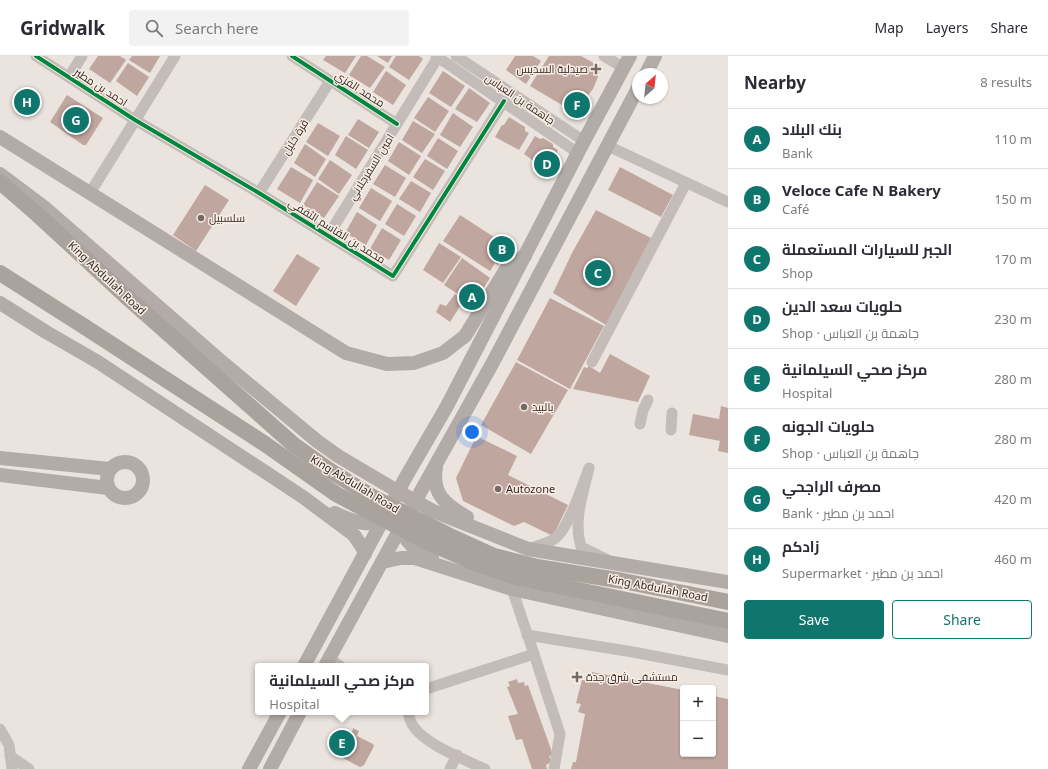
<!DOCTYPE html>
<meta charset="utf-8">
<style>
:root{--surface:#fff;--page:#f2f2f3;--text:#2b2b33;--muted:#7c7c81;--line:#e1e1e2;--accent:#0f766e}
body{margin:0;font-family:"Noto Sans",Cairo,sans-serif;background:var(--page);color:var(--text)}
.controls{position:absolute;right:12px;bottom:12px;display:grid;overflow:hidden;border-radius:4px;box-shadow:0 1px 3px #0004}
.controls button{width:36px;height:36px;display:grid;place-items:center;padding:0;border:0;border-bottom:1px solid var(--line);background:var(--surface);color:var(--text);font:20px sans-serif}
.compass{position:absolute;left:632px;top:12px;width:36px;height:36px;border-radius:50%;background:var(--surface);box-shadow:0 1px 3px #0004;rotate:27deg}
.you{position:absolute;left:472px;top:376px;width:14px;height:14px;margin:-10px;border:3px solid #fff;border-radius:50%;background:#1a73e8;box-shadow:0 0 0 6px #1a73e833}
.badge{display:grid;place-items:center;width:26px;height:26px;border-radius:50%;background:var(--accent);color:#fff;font-size:13px;font-weight:700}
.pin{position:absolute;translate:-50% -50%;border:2px solid #fff;box-shadow:0 1px 4px #0006}
.popup{position:absolute;left:255px;top:607px;width:174px;height:52px;box-sizing:border-box;display:grid;place-content:center;border-radius:4px;background:var(--surface);filter:drop-shadow(0 1px 3px #0005);font-size:13px;white-space:nowrap;color:var(--muted)}
.popup b{font-size:15px;color:var(--text)}
.popup::after{content:'';position:absolute;left:50%;top:100%;margin-left:-8px;border:8px solid transparent;border-top-color:var(--surface)}
.list{margin:0;padding:0;list-style:none}
h2{display:flex;justify-content:space-between;align-items:center;height:52px;margin:0;padding:0 16px;font-size:17px}
h2 small{font-size:13px;font-weight:400;color:var(--muted)}
.list li{display:grid;grid-template-columns:26px 1fr auto;gap:12px;align-items:center;box-sizing:border-box;height:60px;padding:0 16px;border-top:1px solid var(--line)}
.list b{display:block;font-size:15px;white-space:nowrap}
.list p{margin:0;font-size:13px;white-space:nowrap;color:var(--muted)}
.list em{font-size:13px;font-style:normal;color:var(--muted)}
.actions{display:flex;gap:8px;padding:12px 16px}
.actions a{flex:1;padding:9px 0;border:1px solid var(--accent);border-radius:4px;text-align:center;font-size:14px;color:var(--accent)}
.actions .main{background:var(--accent);color:#fff}
.icon{flex:none;width:22px;height:22px;fill:none;stroke:currentColor;stroke-width:2;stroke-linecap:round;stroke-linejoin:round}
.map{position:relative;flex:none;width:728px;height:713px;overflow:hidden}
header{display:flex;align-items:center;gap:24px;box-sizing:border-box;height:56px;padding:0 20px;background:var(--surface);border-bottom:1px solid var(--line)}
header strong{font-size:19px}
nav{display:flex;gap:22px;margin-inline-start:auto;font-size:14px}
.search{width:280px;height:36px;background:var(--page);display:flex;align-items:center;gap:10px;box-sizing:border-box;padding:0 14px;border-radius:4px;color:var(--muted);font-size:15px}
main{display:flex}
aside{flex:1;background:var(--surface)}
.map>svg:first-child{display:block}
</style>
<header>
<strong>Gridwalk</strong>
<div class="search"><svg class="icon" aria-label="search" viewBox="0 0 24 24"><circle cx="10" cy="10" r="6"/><path d="M15 15l6 6"/></svg>Search here</div>
<nav><a>Map</a><a>Layers</a><a>Share</a></nav>
</header>
<main>
<div class="map">
<svg width="728" height="713" viewBox="0 0 728 713">
<rect width="100%" height="100%" fill="#ebe4de"/>
<g fill="#bfa69f">
<path d="M98,0H120L126,4L110,27L89,13Z"/>
<path d="M132,0H160L150,17L129,4Z"/>
<path d="M326,0H356L345,17L323,4Z"/>
<path d="M361,0H367L385,11L370,32L349,19Z"/>
<path d="M377,0H392L388,7Z"/>
<path d="M396,0H419L423,3L409,24L389,11Z"/>
<path d="M515,0H533L541,5L526,28L506,14Z"/>
<path d="M549,0H581L603,12L598,18V21L593,33L585,43V49L582,50L576,57H569L565,54L562,49L530,30Z"/>
<path d="M128,7L149,21L137,40L116,25Z"/>
<path d="M386,15L406,29L393,49L373,36Z"/>
<path d="M443,15L465,30L451,51L429,37Z"/>
<path d="M469,32L490,47L477,66L455,53Z"/>
<path d="M67,39L103,62L86,89H83L50,66Z"/>
<path d="M428,41L449,55L435,76L414,62Z"/>
<path d="M453,57L473,71L460,91L440,79Z"/>
<path d="M509,61L525,71V75L529,77L519,94L495,81L502,69H504Z"/>
<path d="M358,63L379,76L369,92L348,79Z"/>
<path d="M413,65L435,78L422,97L402,84Z"/>
<path d="M318,67L340,80L328,100L306,86Z"/>
<path d="M346,80L368,94L356,113L335,99Z"/>
<path d="M535,80L540,83L543,82L553,88V91L558,94L548,112L545,113L524,98Z"/>
<path d="M438,82L458,95L447,113L427,100Z"/>
<path d="M399,86L421,100L409,119L388,105Z"/>
<path d="M305,88L326,103L315,121L294,107Z"/>
<path d="M425,103L445,115L433,134L413,121Z"/>
<path d="M330,104L352,119L339,138L318,123Z"/>
<path d="M385,109L406,122L395,141L373,128Z"/>
<path d="M291,111L313,124L300,147L277,133Z"/>
<path d="M620,111L673,139L661,161L608,134Z"/>
<path d="M411,125L431,137L420,156L399,143Z"/>
<path d="M317,126L339,140L324,162L303,149Z"/>
<path d="M205,129L229,144L196,195L173,179Z"/>
<path d="M371,132L392,145L380,165L359,152Z"/>
<path d="M397,148L416,160L404,180L385,168Z"/>
<path d="M596,154L651,182L606,269L553,237L572,197Z"/>
<path d="M357,156L377,169L366,189L345,177Z"/>
<path d="M460,159L508,190L498,209L495,207L490,215L443,185Z"/>
<path d="M382,172L401,184L389,204L370,193Z"/>
<path d="M439,187L461,201L443,227L423,214Z"/>
<path d="M297,198L320,212L296,250L273,235Z"/>
<path d="M462,202L490,222L473,248L444,229Z"/>
<path d="M455,238L464,244L450,266L436,256L440,248L446,250Z"/>
<path d="M550,242L604,270L570,333L517,304Z"/>
<path d="M610,298L650,320L638,346L573,333L584,311L587,312L589,310L600,317Z"/>
<path d="M516,306L568,334L531,398L481,369Z"/>
<path d="M721,350L728,352V397L718,395L720,385L689,379L693,358L719,363Z"/>
<path d="M480,382L517,400L508,419L568,449L553,480L524,466L514,470L463,445L456,422L475,383Z"/>
<path d="M592,616L683,634V698H713V640L728,643V713H571L573,706H576L585,658L578,656L581,648L576,647L582,624L591,625Z"/>
<path d="M517,623L518,627L524,626L525,630L528,629L553,699L549,700L552,706L546,709L547,713H532L522,683L516,684L508,660L518,658L507,631L510,630L508,626Z"/>
<path d="M353,672L359,675L357,680L373,688L374,690L364,709L360,711L335,698L336,696L332,693L342,674L347,676L348,673L352,676Z"/>
</g>
<g fill="none" stroke-linecap="round" stroke-linejoin="round">
<g stroke="#c4bcb8" stroke-width="11">
<path d="M36,0L135,64L259,137L393,220L504,45"/>
<path d="M292,0L397,68"/>
<path d="M436,0L578,97"/>
<path d="M456,0L584,85"/>
<path d="M604,0L624,12"/>
<path d="M69,21L82,0"/>
<path d="M608,90L728,146"/>
<path d="M90,137L175,0"/>
<path d="M259,137L330,25"/>
<path d="M328,180L438,1"/>
<path d="M592,306L686,127"/>
<path d="M640,368L643,354L648,344"/>
<path d="M671,374L672,357"/>
<path d="M528,493C536,490 547,488 554,483C568,475 583,428 589,412C583,438 573,464 581,491L606,503"/>
<path d="M527,579L633,596L728,614"/>
<path d="M534,598L560,678L554,713"/>
<path d="M329,603L340,610"/>
<path d="M426,633L534,598L512,533"/>
<path d="M408,656C409,660 410,665 412,668C422,687 465,704 485,713"/>
<path d="M0,673L9,689L12,713"/>
<path d="M10,700L29,713"/>
<path d="M450,713L457,699"/>
</g>
<g stroke="#b3aba7" stroke-width="14">
<path d="M646,18L655,0"/>
<path d="M0,81L346,297L387,308L414,307L443,297L465,280L508,210L525,200"/>
<path d="M0,118L44,151L222,306L317,385L338,400L404,439L433,455L528,493L728,526"/>
<path d="M0,247L46,276L98,306L303,441L354,479L362,491L365,498"/>
<path d="M0,402L110,413"/>
<circle cx="125" cy="424" r="18"/>
<path d="M436,411C431,438 446,449 467,461"/>
<path d="M0,419L108,432"/>
<path d="M335,457C353,466 369,471 388,464"/>
<path d="M402,467C402,487 416,494 432,501"/>
<path d="M382,506L401,502H415L512,533L728,580"/>
<path d="M304,610L407,419L447,350L584,85L630,0"/>
<path d="M325,610L402,469L492,308L638,32"/>
<path d="M249,713L280,656"/>
<path d="M270,713L300,656"/>
</g>
<g stroke="#aaa39d" stroke-width="16">
<path d="M0,126L37,158L128,242"/>
<path d="M0,217L85,271"/>
</g>
<g stroke="#aaa39d" stroke-width="16">
<path d="M128,242L294,389L329,414L376,443L450,480L494,500L537,511L623,525L728,546"/>
<path d="M85,271L265,388L336,438L427,486L475,507L515,521L728,565"/>
</g>
<defs>
<g id="cycleway">
<path d="M36,0L135,64L259,137L393,220L504,45"/>
<path d="M292,0L397,68"/>
</g>
</defs>
<use href="#cycleway" stroke="#f9eee4" stroke-width="6"/>
<use href="#cycleway" stroke="#00873e" stroke-width="4"/>
</g>
<g fill="#746a66" stroke="#f9eee4" stroke-width="1.5">
<path d="M594 7h4v4h4v4h-4v4h-4v-4h-4v-4h4z"/>
<circle cx="201" cy="162" r="4"/>
<circle cx="524" cy="351" r="4"/>
<circle cx="498" cy="433" r="4"/>
<path d="M575 615h4v4h4v4h-4v4h-4v-4h-4v-4h4z"/>
</g>
<g text-anchor="middle" stroke-width="3" stroke-linejoin="round" paint-order="stroke">
<g font-size="11" fill="#342926" stroke="#f9eee4" text-anchor="start">
<text x="588" y="17" text-anchor="end">صيدلية السديس</text>
<text x="209" y="166">سلسبيل</text>
<text x="532" y="355">بالبيد</text>
<text x="506" y="437">Autozone</text>
<text x="586" y="625">مستشفى شرق جدة</text>
</g>
<g font-size="11" fill="#342926" stroke="#f9eee4">
<text transform="translate(101 31) rotate(33)" y="4">احمد بن مطير</text>
<text transform="translate(360 33) rotate(33)" y="4">محمد الفزي</text>
<text transform="translate(520 43) rotate(34)" y="4">جاهمة بن العباس</text>
<text transform="translate(295 81) rotate(-58)" y="4">قرة خليل</text>
<text transform="translate(371 111) rotate(-58)" y="4">امين السفرجلاني</text>
<text transform="translate(337 175) rotate(32)" y="4">محمد بن القاسم الثقفي</text>
<text transform="translate(107 222) rotate(43)" y="4">King Abdullah Road</text>
<text transform="translate(355 428) rotate(31)" y="4">King Abdullah Road</text>
<text transform="translate(658 532) rotate(11)" y="4">King Abdullah Road</text>
</g>
</g>
</svg>
<div class="controls">
<button>+</button>
<button>−</button>
</div>
<svg class="compass" viewBox="-18 -18 36 36"><path d="M0-13l5 13h-10z" fill="#e53935"/><path d="M0 13l5-13h-10z" fill="#7c7c81"/></svg>
<div class="you"></div>
<div class="pin badge" style="left:472px;top:241px">A</div>
<div class="pin badge" style="left:502px;top:193px">B</div>
<div class="pin badge" style="left:598px;top:217px">C</div>
<div class="pin badge" style="left:547px;top:108px">D</div>
<div class="pin badge" style="left:342px;top:687px">E</div>
<div class="popup"><b>مركز صحي السيلمانية</b>Hospital</div>
<div class="pin badge" style="left:577px;top:49px">F</div>
<div class="pin badge" style="left:76px;top:64px">G</div>
<div class="pin badge" style="left:27px;top:46px">H</div>
</div>
<aside>
<h2>Nearby<small>8 results</small></h2>
<ul class="list">
<li><span class="badge">A</span><div><b>بنك البلاد</b><p>Bank</p></div><em>110 m</em></li>
<li><span class="badge">B</span><div><b>Veloce Cafe N Bakery</b><p>Café</p></div><em>150 m</em></li>
<li><span class="badge">C</span><div><b>الجبر للسيارات المستعملة</b><p>Shop</p></div><em>170 m</em></li>
<li><span class="badge">D</span><div><b>حلويات سعد الدين</b><p>Shop · جاهمة بن العباس</p></div><em>230 m</em></li>
<li><span class="badge">E</span><div><b>مركز صحي السيلمانية</b><p>Hospital</p></div><em>280 m</em></li>
<li><span class="badge">F</span><div><b>حلويات الجونه</b><p>Shop · جاهمة بن العباس</p></div><em>280 m</em></li>
<li><span class="badge">G</span><div><b>مصرف الراجحي</b><p>Bank · احمد بن مطير</p></div><em>420 m</em></li>
<li><span class="badge">H</span><div><b>زادكم</b><p>Supermarket · احمد بن مطير</p></div><em>460 m</em></li>
</ul>
<div class="actions"><a class="main">Save</a><a>Share</a></div>
</aside>
</main>
